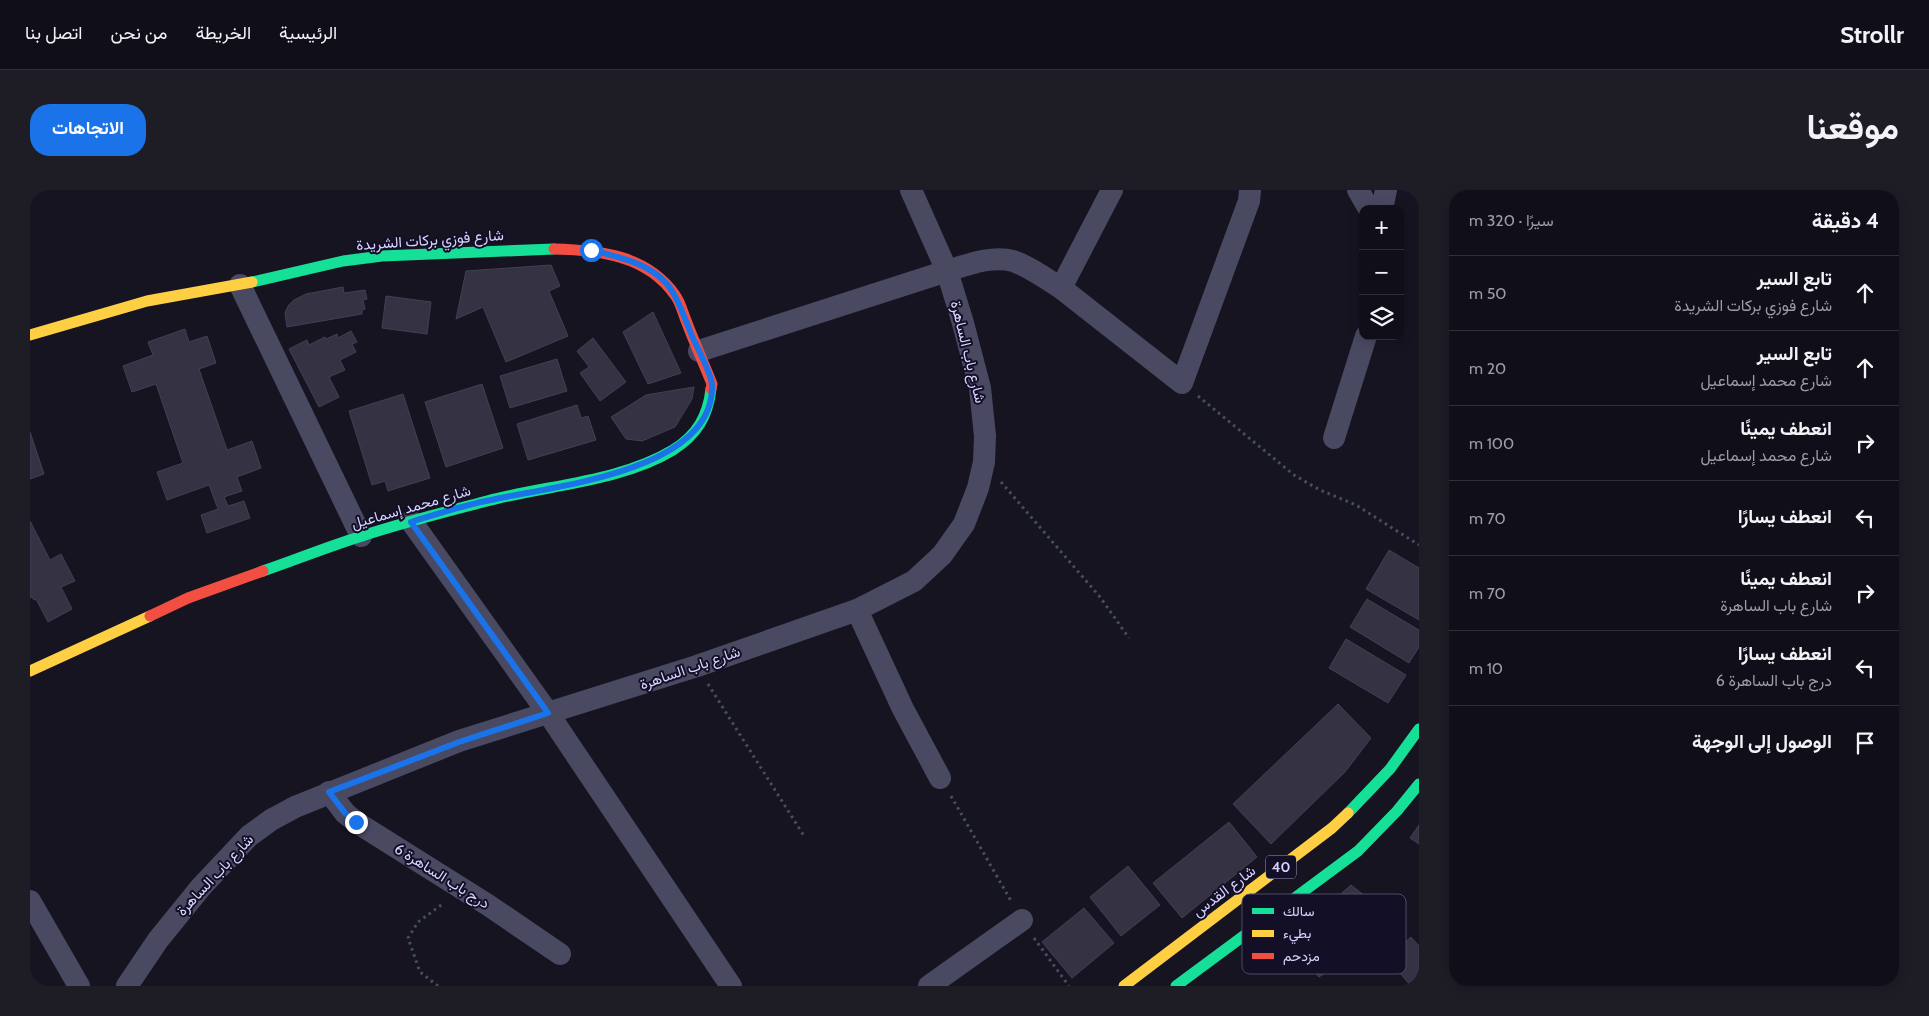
<!DOCTYPE html>
<html lang="ar">
<meta charset="utf-8">
<style>
:root{--surface:#100f19;--page:#1e1d26;--text:#f1f3f6;--muted:#9c9ca2;--line:#302f38;--accent:#1a73e8}
body{margin:0;font-family:Cabin,Vazirmatn,sans-serif;background:var(--page);color:var(--text);direction:rtl}
.controls{position:absolute;right:15px;top:15px;display:grid;overflow:hidden;border-radius:10px;box-shadow:0 2px 12px #0003}
.controls button{width:45px;height:45px;display:grid;place-items:center;padding:0;border:0;border-bottom:1px solid var(--line);background:var(--surface);color:var(--text);font:25px sans-serif}
.stop{position:absolute;width:15px;height:15px;margin:-11px;border:4px solid #1a73e8;border-radius:50%;background:#fff}
.stop.end{background:#1a73e8;border-color:#fff;box-shadow:0 1px 5px #0008}
.list{margin:0;padding:0;list-style:none}
h2{display:flex;justify-content:space-between;align-items:center;height:65px;margin:0;padding:0 20px;font-size:21px}
h2 small{font-size:16px;font-weight:400;color:var(--muted)}
.list li{display:grid;grid-template-columns:32px 1fr auto;gap:15px;align-items:center;box-sizing:border-box;height:75px;padding:0 20px;border-top:1px solid var(--line)}
.list b{display:block;font-size:19px;white-space:nowrap}
.list p{margin:0;font-size:16px;white-space:nowrap;color:var(--muted)}
.list em{font-size:16px;font-style:normal;color:var(--muted)}
.icon{flex:none;width:28px;height:28px;fill:none;stroke:currentColor;stroke-width:2;stroke-linecap:round;stroke-linejoin:round}
.map{position:relative;flex:none;width:1389px;height:796px;overflow:hidden;direction:ltr;border-radius:20px}
header{display:flex;align-items:center;gap:30px;box-sizing:border-box;height:70px;padding:0 25px;background:var(--surface);border-bottom:1px solid var(--line)}
header strong{font-size:24px}
nav{display:flex;gap:28px;margin-inline-start:auto;font-size:18px}
.intro{display:flex;align-items:center;justify-content:space-between;box-sizing:border-box;height:120px;padding:0 30px}
h1{margin:0;font-size:35px}
.button{padding:12px 22px;border-radius:20px;background:var(--accent);color:#fff;font-size:18px;font-weight:700}
main{display:flex;gap:30px;padding:0 30px}
aside{flex:1;background:var(--surface);border-radius:20px;box-shadow:0 2px 12px #0003}
.map>svg:first-child{display:block}
</style>
<header>
<strong>Strollr</strong>
<nav><a>الرئيسية</a><a>الخريطة</a><a>من نحن</a><a>اتصل بنا</a></nav>
</header>
<div class="intro"><h1>موقعنا</h1><a class="button">الاتجاهات</a></div>
<main>
<aside>
<h2>4 دقيقة<small>سيرًا · 320 m</small></h2>
<ul class="list">
<li><svg class="icon" aria-label="ahead" viewBox="0 0 24 24"><path d="M12 20V5M6 11l6-6 6 6"/></svg><div><b>تابع السير</b><p>شارع فوزي بركات الشريدة</p></div><em>50 m</em></li>
<li><svg class="icon" aria-label="ahead" viewBox="0 0 24 24"><path d="M12 20V5M6 11l6-6 6 6"/></svg><div><b>تابع السير</b><p>شارع محمد إسماعيل</p></div><em>20 m</em></li>
<li><svg class="icon" aria-label="right" viewBox="0 0 24 24"><path d="M7 20v-9h11M14 6l5 5-5 5"/></svg><div><b>انعطف يمينًا</b><p>شارع محمد إسماعيل</p></div><em>100 m</em></li>
<li><svg class="icon" aria-label="left" viewBox="0 0 24 24"><path d="M17 20v-9H6M10 6l-5 5 5 5"/></svg><div><b>انعطف يسارًا</b></div><em>70 m</em></li>
<li><svg class="icon" aria-label="right" viewBox="0 0 24 24"><path d="M7 20v-9h11M14 6l5 5-5 5"/></svg><div><b>انعطف يمينًا</b><p>شارع باب الساهرة</p></div><em>70 m</em></li>
<li><svg class="icon" aria-label="left" viewBox="0 0 24 24"><path d="M17 20v-9H6M10 6l-5 5 5 5"/></svg><div><b>انعطف يسارًا</b><p>درج باب الساهرة 6</p></div><em>10 m</em></li>
<li><svg class="icon" aria-label="arrive" viewBox="0 0 24 24"><path d="M6 21V4h12l-3 4 3 4H6"/></svg><div><b>الوصول إلى الوجهة</b></div></li>
</ul>
</aside>
<div class="map">
<svg width="1389" height="796" viewBox="0 0 1389 796">
<rect width="100%" height="100%" fill="#161421"/>
<g fill="#343243" stroke="#433f54">
<path d="M521,75L530,96L519,101L538,146L476,172L453,117L426,129L436,81Z"/>
<path d="M313,97L314,103L335,100L337,109L333,110L335,119L332,120V124L257,137L255,123L258,116L264,110L276,104Z"/>
<path d="M356,106L401,112L397,144L352,138Z"/>
<path d="M623,122L651,183L618,194L593,142Z"/>
<path d="M155,139L159,152L177,146L186,173L169,179L197,260L222,251L231,278L207,287L212,301L194,307L198,316L214,311L220,328L177,343L171,325L188,319L179,295L137,310L127,282L153,273L126,194L102,202L93,176L123,165L118,152Z"/>
<path d="M321,141L327,152L322,154L326,162L310,170L315,180L299,187L309,207L289,217L259,159L277,150L279,155L295,147L296,149L307,144L308,148Z"/>
<path d="M563,148L596,192L570,211L550,183L559,177L547,161Z"/>
<path d="M527,169L537,201L480,218L470,186Z"/>
<path d="M452,194L473,258L416,277L395,212Z"/>
<path d="M664,197L662,209L645,237L612,251L596,249L581,227L616,205Z"/>
<path d="M373,204L400,288L358,301L355,291L342,295L319,221Z"/>
<path d="M547,215L551,228L558,226L566,250L498,270L487,234Z"/>
<path d="M0,242L14,284L0,289Z"/>
<path d="M0,331L20,370L31,364L45,391L31,397L42,419L18,432L6,409L4,410L2,407L0,408Z"/>
<path d="M1359,360L1389,378V430L1336,399Z"/>
<path d="M1337,409L1389,440V457L1379,473L1320,437Z"/>
<path d="M1316,449L1376,485L1358,513L1299,478Z"/>
<path d="M1308,514L1341,548L1315,582L1241,654L1203,614Z"/>
<path d="M1199,632L1227,667L1152,728L1123,693Z"/>
<path d="M1389,635V654L1380,648Z"/>
<path d="M1098,676L1130,715L1091,746L1060,707Z"/>
<path d="M1321,695L1345,714L1329,732L1334,757L1289,787L1256,752Z"/>
<path d="M1054,718L1084,753L1042,788L1012,752Z"/>
<path d="M1381,747L1389,756V796H1381L1357,768Z"/>
</g>
<g fill="none" stroke-linecap="round" stroke-linejoin="round">
<g stroke="#44505f" stroke-width="3" stroke-dasharray="2.5 4" stroke-linecap="butt">
<path d="M1168,206L1264,285L1290,300L1326,315L1389,355"/>
<path d="M971,292L1070,407L1099,448"/>
<path d="M678,494L774,646"/>
<path d="M921,606L981,711"/>
<path d="M1004,748L1039,796"/>
<path d="M408,796L390,782L378,748L388,732L414,713"/>
</g>
<g stroke="#4a4962" stroke-width="22">
<path d="M1328,0L1339,19"/>
<path d="M1352,19L1356,0"/>
<path d="M210,95L331,346"/>
<path d="M1031,98L1152,193L1219,11L1220,0"/>
<path d="M669,161L917,81C937,75 962,65 983,71C999,76 1016,89 1031,98L1082,0"/>
<path d="M1304,248L1336,146"/>
<path d="M381,331L518,523L701,796"/>
<path d="M827,420L873,519L910,588"/>
<path d="M299,602L315,623L326,632L458,715L530,764"/>
<path d="M0,711L49,796"/>
<path d="M97,796L128,750L171,697L219,646L241,630L265,617L429,551L667,476L827,420L884,391L912,365L934,334L948,298L954,272L955,246L950,198L933,133L917,81L881,0"/>
<path d="M899,796L992,730"/>
</g>
<g stroke="#16e098" stroke-width="11">
<path d="M222,92L313,71L352,66L524,59"/>
<path d="M233,381C265,370 297,357 329,347C371,333 415,322 457,311C517,295 590,292 643,260C667,245 678,226 681,199"/>
<path d="M1318,623L1360,579L1389,539"/>
<path d="M1146,796L1328,661L1367,621L1389,594"/>
</g>
<g stroke="#ffcf43" stroke-width="11">
<path d="M0,145L117,111L222,92"/>
<path d="M0,481L120,426"/>
<path d="M1094,796L1302,638L1318,623"/>
</g>
<g stroke="#f24e42" stroke-width="11">
<path d="M524,59C569,60 617,65 645,105C651,113 653,124 657,133C665,154 674,174 682,194L681,199"/>
<path d="M120,426L158,408L233,381"/>
</g>
</g>
<g fill="none" stroke-linecap="round" stroke-linejoin="round">
<path stroke="#1a73e8" stroke-width="6" d="M326,632L315,623L299,602L429,552L518,523L381,332C407,324 434,315 461,310C522,296 685,282 682,195C682,185 667,157 662,146C657,134 652,120 646,108C630,75 593,68 561,60"/>
</g>
<g text-anchor="middle" stroke-width="4" stroke-linejoin="round" paint-order="stroke">
<rect fill="#130f26" stroke="#9e99be" stroke-width="1" x="1236" y="665.5" width="30" height="23" rx="4"/>
<g font-size="14" font-weight="bold" fill="#d9d4ff">
<text x="1251" y="682">40</text>
</g>
<g font-size="15" fill="#d9d4ff" stroke="#130f26">
<text transform="translate(400 50) rotate(-4)" y="5">شارع فوزي بركات الشريدة</text>
<text transform="translate(938 162) rotate(76)" y="5">شارع باب الساهرة</text>
<text transform="translate(381 317) rotate(-16)" y="5">شارع محمد إسماعيل</text>
<text transform="translate(660 478) rotate(-19)" y="5">شارع باب الساهرة</text>
<text transform="translate(185 685) rotate(-47)" y="5">شارع باب الساهرة</text>
<text transform="translate(412 686) rotate(32)" y="5">درج باب الساهرة 6</text>
<text transform="translate(1194 701) rotate(-37)" y="5">شارع القدس</text>
</g>
</g>
<rect x="1212" y="704" width="164" height="80" rx="8" fill="#130f26" stroke="#4e4a67" stroke-width="1"/>
<rect x="1222" y="718" width="22" height="6" fill="#16e098"/>
<rect x="1222" y="740" width="22" height="7" fill="#ffcf43"/>
<rect x="1222" y="763" width="22" height="6" fill="#f24e42"/>
<g font-size="14" fill="#d9d4ff">
<text x="1253" y="726">سالك</text>
<text x="1253" y="748">بطيء</text>
<text x="1253" y="771">مزدحم</text>
</g>
</svg>
<div class="controls">
<button>+</button>
<button>−</button>
<button><svg class="icon" aria-label="layers" viewBox="0 0 24 24"><path d="M12 4l9 5-9 5-9-5zM3 14l9 5 9-5"/></svg></button>
</div>
<div class="stop" style="left:561px;top:60px"></div>
<div class="stop end" style="left:326px;top:632px"></div>
</div>
</main>
